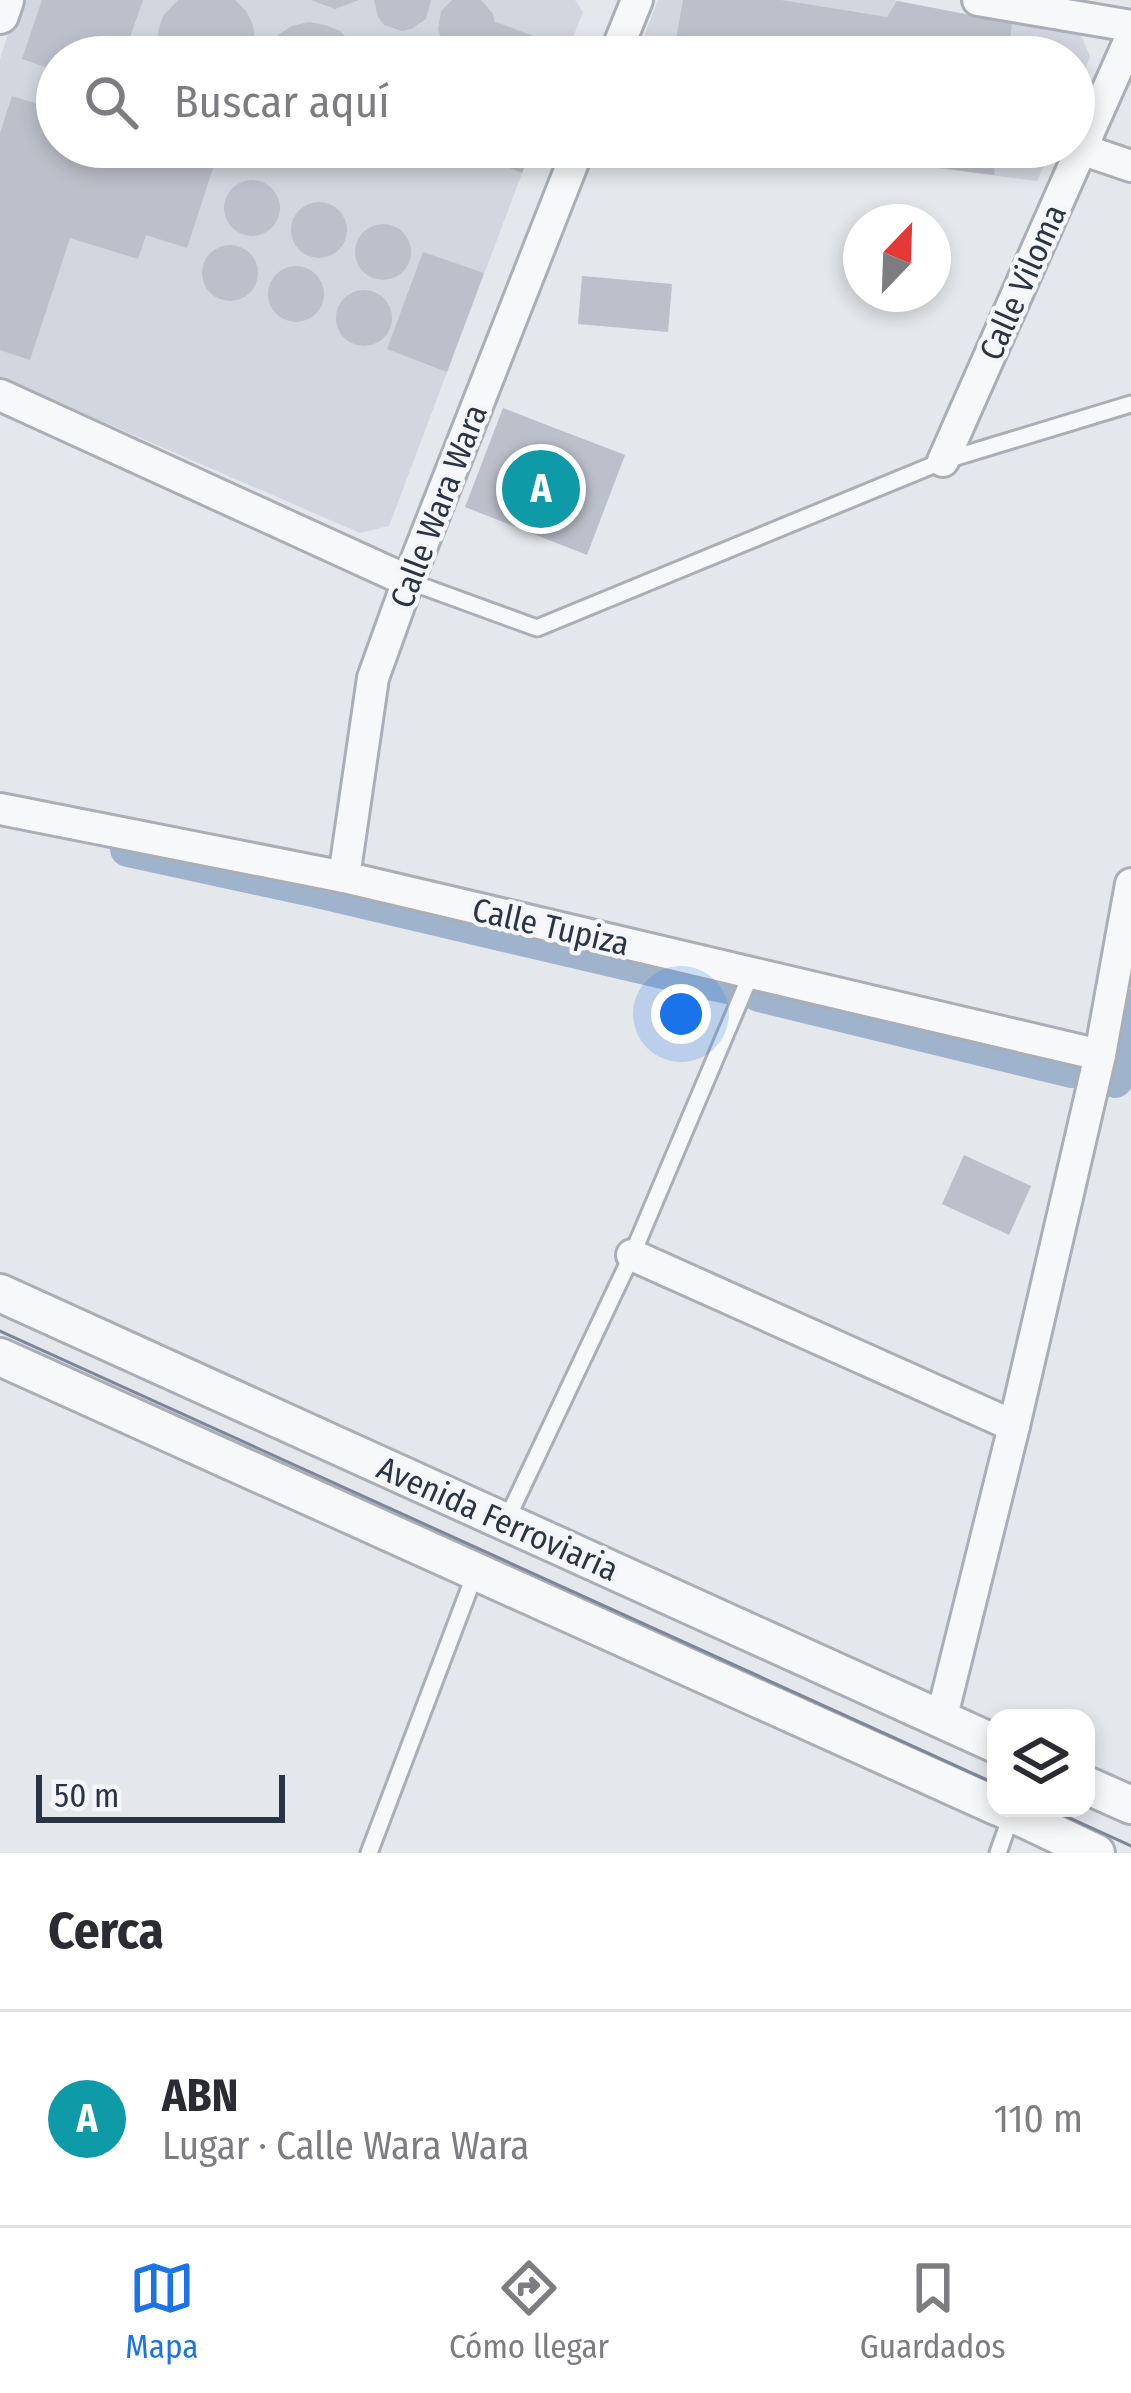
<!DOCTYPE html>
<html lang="es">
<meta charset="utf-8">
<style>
:root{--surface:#fff;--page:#f2f2f3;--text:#2b2b33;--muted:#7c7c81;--line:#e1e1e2;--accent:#1a73e8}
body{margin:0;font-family:"Fira Sans Condensed",sans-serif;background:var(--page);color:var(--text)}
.controls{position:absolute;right:36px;bottom:36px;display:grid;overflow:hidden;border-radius:24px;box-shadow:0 6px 18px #0003}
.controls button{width:108px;height:108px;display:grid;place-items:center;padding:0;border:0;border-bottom:3px solid var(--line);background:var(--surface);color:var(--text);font:60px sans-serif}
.compass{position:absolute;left:843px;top:204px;width:108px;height:108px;border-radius:50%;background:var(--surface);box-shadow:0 6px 18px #0003;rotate:23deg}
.scale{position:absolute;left:36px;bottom:30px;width:249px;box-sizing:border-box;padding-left:12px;border:6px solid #2b3445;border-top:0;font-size:33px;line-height:42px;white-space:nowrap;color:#2b3445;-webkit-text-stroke:9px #f4f6f9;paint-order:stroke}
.you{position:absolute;left:681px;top:1014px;width:42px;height:42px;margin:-30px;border:9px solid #fff;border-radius:50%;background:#1a73e8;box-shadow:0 0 0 18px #1a73e833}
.badge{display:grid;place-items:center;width:78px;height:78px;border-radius:50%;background:var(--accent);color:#fff;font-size:39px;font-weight:700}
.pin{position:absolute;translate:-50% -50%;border:6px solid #fff;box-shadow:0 3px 12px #0006}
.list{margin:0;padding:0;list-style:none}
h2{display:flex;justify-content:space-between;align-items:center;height:156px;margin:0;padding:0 48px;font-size:51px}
h2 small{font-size:39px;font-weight:400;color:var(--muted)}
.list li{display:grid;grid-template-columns:78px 1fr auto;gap:36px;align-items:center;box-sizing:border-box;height:216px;padding:0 48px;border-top:3px solid var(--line)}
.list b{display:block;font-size:45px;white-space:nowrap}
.list p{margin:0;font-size:39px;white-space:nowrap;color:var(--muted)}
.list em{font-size:39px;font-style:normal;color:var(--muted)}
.icon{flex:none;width:66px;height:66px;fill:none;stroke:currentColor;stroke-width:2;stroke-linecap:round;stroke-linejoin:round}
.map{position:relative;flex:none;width:1131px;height:1853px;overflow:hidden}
.search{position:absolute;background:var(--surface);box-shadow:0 6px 18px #0003;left:36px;right:36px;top:36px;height:132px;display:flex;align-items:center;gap:30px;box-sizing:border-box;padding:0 42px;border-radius:66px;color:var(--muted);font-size:45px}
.sheet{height:372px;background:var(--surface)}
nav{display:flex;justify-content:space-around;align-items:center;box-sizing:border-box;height:168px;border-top:3px solid var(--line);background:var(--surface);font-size:33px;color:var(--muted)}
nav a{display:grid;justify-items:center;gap:6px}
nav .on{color:var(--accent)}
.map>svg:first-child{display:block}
</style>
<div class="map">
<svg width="1131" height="1853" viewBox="0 0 1131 1853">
<rect width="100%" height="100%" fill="#e4e7ec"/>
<g fill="#d2d6de">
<path d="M19,0H575L583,12L565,57H57V147H532L389,526L360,533L0,377V59Z"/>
<path d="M658,0H893L1012,23L1080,32L1090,57L1074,95V57H636Z"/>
<path d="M776,147H1052L1037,181Z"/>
</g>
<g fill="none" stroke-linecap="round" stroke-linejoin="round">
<g stroke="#9fb4cc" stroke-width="36">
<path d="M128,849L317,890L727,986"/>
<path d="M759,994L1072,1070"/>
<path d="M1115,1080L1127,1007"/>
</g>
</g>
<g fill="#bbc0ca">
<path d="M42,0H143L123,57H57V71L22,59Z"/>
<path d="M178,0H235L246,11L253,25L255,41L252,57H161L158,32L163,16Z"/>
<path d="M311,0H359L335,9Z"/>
<path d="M374,0H431L426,19L411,29L402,31L384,25L378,17Z"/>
<path d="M452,0H481L493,14L495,24L496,22L568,49L565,57H483L488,43L476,51H458L442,39L438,30L441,11Z"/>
<path d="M683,0H781L887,17L897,1L1012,23L1008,57H673Z"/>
<path d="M309,22L325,25L340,31L351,43L358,57H265L278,35L292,26Z"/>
<path d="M12,96L57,110V147H170L215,162L187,248L146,235L138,259L70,238L30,360L0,350V133Z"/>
<path d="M455,147H532L522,173Z"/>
<path d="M804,147H997L994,175L804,150Z"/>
<circle cx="252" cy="208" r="28"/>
<circle cx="319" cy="230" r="28"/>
<circle cx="383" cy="252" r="28"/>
<circle cx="230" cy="273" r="28"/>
<path d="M423,252L484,273L447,372L387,349Z"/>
<circle cx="296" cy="294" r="28"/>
<path d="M582,276L672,284L668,332L578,324Z"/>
<circle cx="364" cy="318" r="28"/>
<path d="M503,408L625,455L587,555L465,507Z"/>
<path d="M964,1155L1031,1186L1009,1235L942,1204Z"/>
</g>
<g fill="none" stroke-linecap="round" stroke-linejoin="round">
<defs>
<g id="service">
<path d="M408,581L537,628L943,461L1131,404"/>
<path d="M506,1521L632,1255L751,974"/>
<path d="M369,1853L475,1574"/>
<path d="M998,1853L1011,1816"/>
</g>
<g id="minor">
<path d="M978,0L1131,26"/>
<path d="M614,57L637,0"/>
<path d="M1081,149L1131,166"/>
<path d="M0,395L408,581"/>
<path d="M943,461L1131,37"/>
<path d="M0,809L344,877L1100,1055"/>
<path d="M344,877L373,678L408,581L579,147"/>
<path d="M632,1255L1014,1426"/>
<path d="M941,1720L1014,1426L1100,1055L1131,884"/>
</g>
<g id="tertiary">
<path d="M0,15L5,0"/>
<path d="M0,1293L996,1744"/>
<path d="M0,1357L996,1806"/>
<path d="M1086,1785L1131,1805"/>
<path d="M1001,1808L1096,1853"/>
</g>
</defs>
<use href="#service" stroke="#a9aeb7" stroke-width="21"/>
<use href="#minor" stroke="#a9aeb7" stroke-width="36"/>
<use href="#tertiary" stroke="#a9aeb7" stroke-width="42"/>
<use href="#service" stroke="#f7f8fa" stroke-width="15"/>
<use href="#minor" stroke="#f7f8fa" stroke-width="30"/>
<use href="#tertiary" stroke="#f7f8fa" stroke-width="36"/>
<g stroke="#7d8696" stroke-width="3">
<path d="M0,1331L996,1784"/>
<path d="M1048,1808L1131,1846"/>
</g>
</g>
<g text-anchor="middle" stroke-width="9" stroke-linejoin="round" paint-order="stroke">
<g font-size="33" fill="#2b3445" stroke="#f4f6f9">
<text transform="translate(1022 282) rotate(-66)" y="12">Calle Viloma</text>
<text transform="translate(438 506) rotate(-69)" y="12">Calle Wara Wara</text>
<text transform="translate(551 926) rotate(13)" y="12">Calle Tupiza</text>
<text transform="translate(498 1518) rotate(24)" y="12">Avenida Ferroviaria</text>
</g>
</g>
</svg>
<div class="controls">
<button><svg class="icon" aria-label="layers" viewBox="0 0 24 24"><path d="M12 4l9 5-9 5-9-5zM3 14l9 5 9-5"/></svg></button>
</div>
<svg class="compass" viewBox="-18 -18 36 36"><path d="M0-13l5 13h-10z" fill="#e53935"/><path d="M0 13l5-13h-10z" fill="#7c7c81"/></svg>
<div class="scale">50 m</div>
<div class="you"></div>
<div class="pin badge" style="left:541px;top:489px;background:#0f9aa8">A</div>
<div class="search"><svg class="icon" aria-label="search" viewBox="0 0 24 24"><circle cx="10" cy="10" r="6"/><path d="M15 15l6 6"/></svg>Buscar aquí</div>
</div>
<section class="sheet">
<h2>Cerca<small></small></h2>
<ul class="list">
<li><span class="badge" style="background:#0f9aa8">A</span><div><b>ABN</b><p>Lugar · Calle Wara Wara</p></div><em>110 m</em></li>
</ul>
</section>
<nav>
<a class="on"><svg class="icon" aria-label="map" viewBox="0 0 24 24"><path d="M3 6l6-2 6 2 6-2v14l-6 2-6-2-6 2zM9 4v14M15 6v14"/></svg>Mapa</a>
<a><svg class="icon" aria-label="directions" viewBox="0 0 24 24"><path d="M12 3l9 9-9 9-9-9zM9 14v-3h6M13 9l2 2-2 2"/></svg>Cómo llegar</a>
<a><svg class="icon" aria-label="saved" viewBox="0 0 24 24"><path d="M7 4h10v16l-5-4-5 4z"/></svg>Guardados</a>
</nav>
